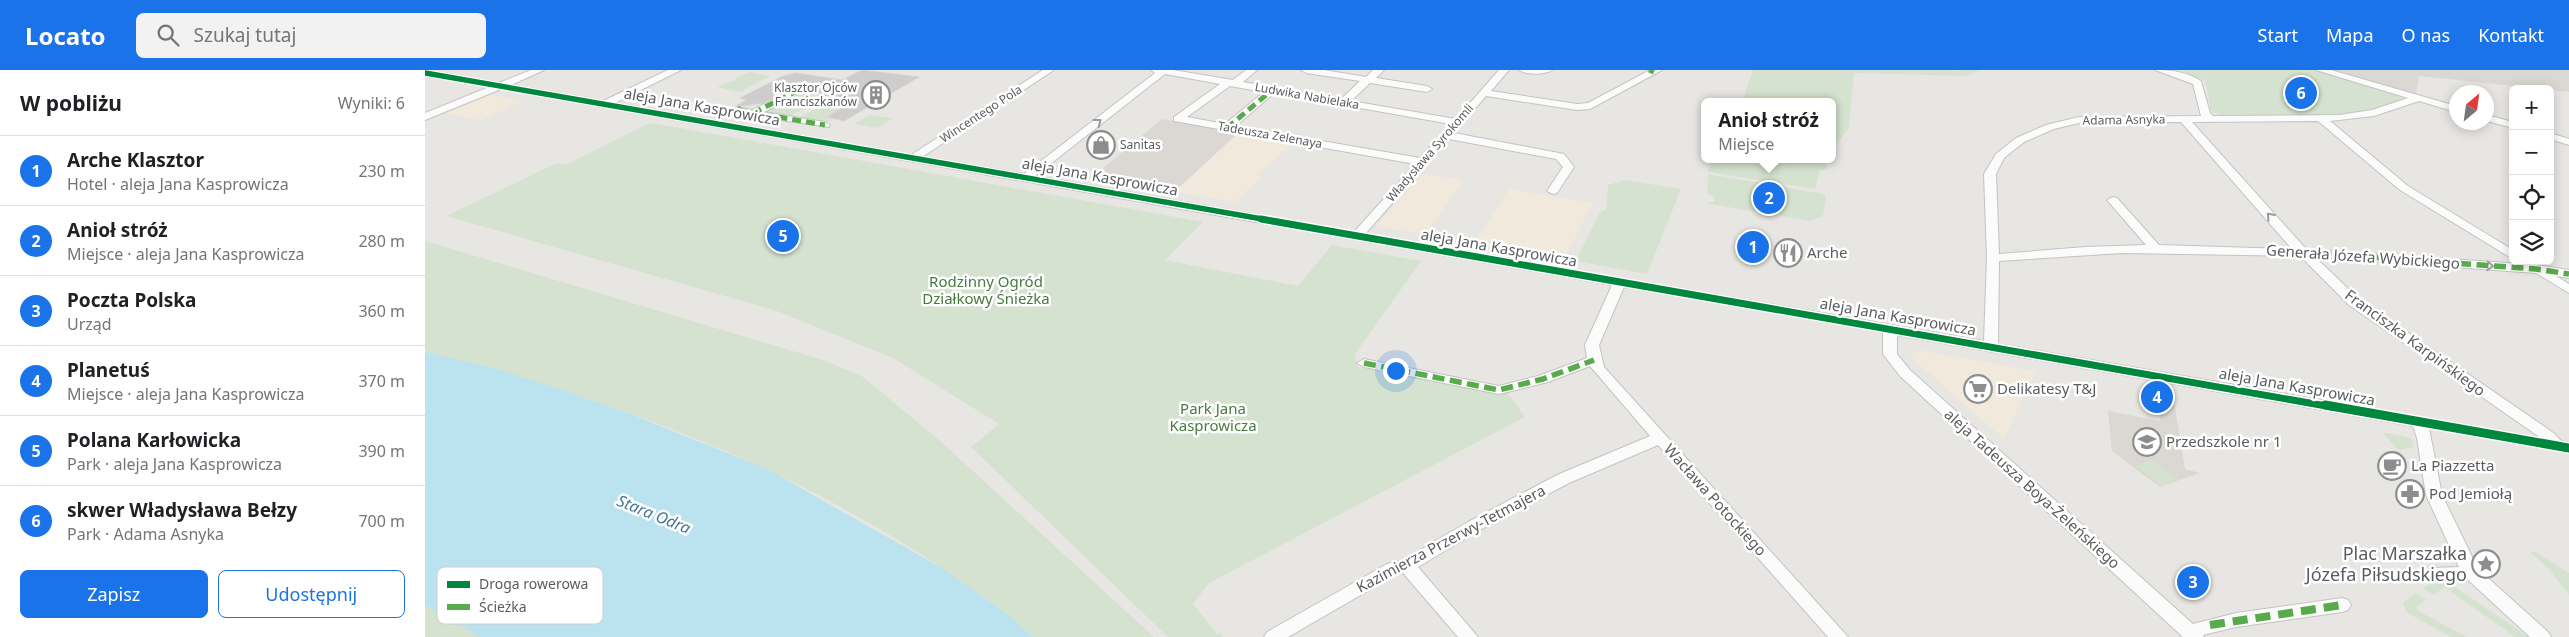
<!DOCTYPE html>
<html lang="pl">
<meta charset="utf-8">
<style>
:root{--surface:#fff;--page:#f2f2f2;--text:#202124;--muted:#757577;--line:#e0e0e0;--accent:#1a73e8}
body{margin:0;font-family:"Noto Sans",sans-serif;background:var(--page);color:var(--text)}
.controls{position:absolute;right:15px;top:15px;display:grid;overflow:hidden;border-radius:8px;box-shadow:0 2px 12px #0003}
.controls button{width:45px;height:45px;display:grid;place-items:center;padding:0;border:0;border-bottom:1px solid var(--line);background:var(--surface);color:var(--text);font:25px sans-serif}
.compass{position:absolute;left:2024px;top:15px;width:45px;height:45px;border-radius:50%;background:var(--surface);box-shadow:0 2px 12px #0003;rotate:29deg}
.you{position:absolute;left:970px;top:300px;width:18px;height:18px;margin:-12px;border:4px solid #fff;border-radius:50%;background:#1a73e8;box-shadow:0 0 0 8px #1a73e833}
.badge{display:grid;place-items:center;width:32px;height:32px;border-radius:50%;background:var(--accent);color:#fff;font-size:16px;font-weight:700}
.pin{position:absolute;translate:-50% -50%;border:2px solid #fff;box-shadow:0 1px 5px #0006}
.popup{position:absolute;left:1276px;top:28px;width:135px;height:65px;box-sizing:border-box;display:grid;place-content:center;border-radius:8px;background:var(--surface);filter:drop-shadow(0 1px 4px #0005);font-size:16px;white-space:nowrap;color:var(--muted)}
.popup b{font-size:19px;color:var(--text)}
.popup::after{content:'';position:absolute;left:50%;top:100%;margin-left:-10px;border:10px solid transparent;border-top-color:var(--surface)}
.list{margin:0;padding:0;list-style:none}
h2{display:flex;justify-content:space-between;align-items:center;height:65px;margin:0;padding:0 20px;font-size:21px}
h2 small{font-size:16px;font-weight:400;color:var(--muted)}
.list li{display:grid;grid-template-columns:32px 1fr auto;gap:15px;align-items:center;box-sizing:border-box;height:70px;padding:0 20px;border-top:1px solid var(--line)}
.list b{display:block;font-size:19px;white-space:nowrap}
.list p{margin:0;font-size:16px;white-space:nowrap;color:var(--muted)}
.list em{font-size:16px;font-style:normal;color:var(--muted)}
.actions{display:flex;gap:10px;padding:15px 20px}
.actions a{flex:1;padding:11px 0;border:1px solid var(--accent);border-radius:8px;text-align:center;font-size:18px;color:var(--accent)}
.actions .main{background:var(--accent);color:#fff}
.icon{flex:none;width:28px;height:28px;fill:none;stroke:currentColor;stroke-width:2;stroke-linecap:round;stroke-linejoin:round}
.map{position:relative;flex:none;width:2144px;height:567px;overflow:hidden}
header{display:flex;align-items:center;gap:30px;box-sizing:border-box;height:70px;padding:0 25px;background:var(--accent);color:#fff}
header strong{font-size:24px}
nav{display:flex;gap:28px;margin-inline-start:auto;font-size:18px}
.search{width:350px;height:45px;background:var(--page);display:flex;align-items:center;gap:12px;box-sizing:border-box;padding:0 18px;border-radius:8px;color:var(--muted);font-size:19px}
main{display:flex}
aside{flex:1;background:var(--surface)}
.map>svg:first-child{display:block}
</style>
<header>
<strong>Locato</strong>
<div class="search"><svg class="icon" aria-label="search" viewBox="0 0 24 24"><circle cx="10" cy="10" r="6"/><path d="M15 15l6 6"/></svg>Szukaj tutaj</div>
<nav><a>Start</a><a>Mapa</a><a>O nas</a><a>Kontakt</a></nav>
</header>
<main>
<aside>
<h2>W pobliżu<small>Wyniki: 6</small></h2>
<ul class="list">
<li><span class="badge">1</span><div><b>Arche Klasztor</b><p>Hotel · aleja Jana Kasprowicza</p></div><em>230 m</em></li>
<li><span class="badge">2</span><div><b>Anioł stróż</b><p>Miejsce · aleja Jana Kasprowicza</p></div><em>280 m</em></li>
<li><span class="badge">3</span><div><b>Poczta Polska</b><p>Urząd</p></div><em>360 m</em></li>
<li><span class="badge">4</span><div><b>Planetuś</b><p>Miejsce · aleja Jana Kasprowicza</p></div><em>370 m</em></li>
<li><span class="badge">5</span><div><b>Polana Karłowicka</b><p>Park · aleja Jana Kasprowicza</p></div><em>390 m</em></li>
<li><span class="badge">6</span><div><b>skwer Władysława Bełzy</b><p>Park · Adama Asnyka</p></div><em>700 m</em></li>
</ul>
<div class="actions"><a class="main">Zapisz</a><a>Udostępnij</a></div>
</aside>
<div class="map">
<svg width="2144" height="567" viewBox="0 0 2144 567">
<rect width="100%" height="100%" fill="#e8e6e3"/>
<g fill="#f1e9dc">
<path d="M65,25L99,31L56,50L22,43Z"/>
<path d="M813,63L868,73L832,105L836,107L810,132L749,122Z"/>
<path d="M997,104L1039,110L1000,165L951,156Z"/>
<path d="M1084,119L1168,133L1139,189L1049,174Z"/>
<path d="M1493,280L1611,301L1579,369L1487,288Z"/>
</g>
<g fill="#dbd8d3">
<path d="M1907,0H2144V22L1994,6L1991,24Z"/>
<path d="M737,49L813,63L749,122L666,108Z"/>
<path d="M1731,322L1748,325L1760,399L1775,403L1735,417L1687,381L1683,341L1735,351Z"/>
</g>
<g fill="#d5e2cf">
<path d="M1328,0H1527L1534,4L1529,0H1556L1541,6L1429,3L1424,58L1408,78V32H1317Z"/>
<path d="M1743,0H1891L1972,24L1977,29C1928,56 1853,46 1798,46L1786,41L1780,10Z"/>
<path d="M324,2L345,6L315,22L292,17L306,11L313,10L309,9Z"/>
<path d="M376,22L396,28L364,47L334,42Z"/>
<path d="M418,29L430,31L401,47L408,49C397,55 385,51 373,48L405,32Z"/>
<path d="M445,45L466,48L467,49L452,58L429,54Z"/>
<path d="M225,53L334,72L333,74L339,73L778,152L740,190L873,216L907,175L996,191L930,284L932,297L1059,321L1082,322L1100,347L784,513L768,534L792,564L795,563L798,567H743L546,377L574,354L468,288L352,241L21,146L132,93L140,95Z"/>
<path d="M1287,89H1403L1401,100L1395,99L1390,119L1283,102Z"/>
<path d="M1283,104L1399,124L1401,127L1398,146L1386,151L1285,134L1283,132H1289V126L1282,124Z"/>
<path d="M1200,110L1256,119L1222,204L1151,191L1175,142L1181,140L1183,115Z"/>
<path d="M0,171L401,291L438,307L514,370L729,567H609C462,444 275,359 91,307C61,298 31,289 0,282Z"/>
<path d="M1957,362L1986,368L1989,377L1973,380Z"/>
<path d="M1726,390L1754,410L1737,416L1710,396Z"/>
<path d="M2109,481L2144,503V525L2124,499L2106,483Z"/>
<path d="M2011,511L2024,513L2104,567H2090L2021,518H2018L2008,525L1998,518Z"/>
<path d="M1990,523L2001,530L1991,537L1993,541L2042,567H2026L1981,542L1978,533Z"/>
<path d="M0,535L55,567H0Z"/>
</g>
<path fill="#bae2ef" d="M0,282L68,298L134,319L203,343L342,399L517,498L578,541L609,567H55L0,535Z"/>
<path fill="#cfcdcc" stroke="#d7d5d2" d="M437,0L494,7L419,51L402,47L431,30L379,23L383,19L377,14L338,33L318,36L312,35L322,30L315,28L358,6L371,3L417,10Z"/>
<g fill="none" stroke-linecap="round" stroke-linejoin="round">
<defs>
<g id="minor">
<path d="M0,0L74,13L106,0H119L86,15L178,31L243,0H256L190,33L486,85L618,0H629L497,87L599,104L730,3L726,0H748L808,10L821,0H832L818,12L916,29L935,11L881,3L876,0H899L941,7L948,0H959L951,8L1002,16L1007,19L1002,22L945,13L926,31L1031,49L1074,0H1084L1066,21L1152,34L1163,33L1225,0H1237L1165,39L1152,40L1061,26L1029,63L1139,84L1149,97L1132,123L1128,124L1122,121L1138,97L1131,89L1024,69L940,164L1559,271L1562,188L1559,104L1571,84L1591,68L1621,55L1654,47L1776,46L1768,14L1730,0C1747,0 1762,2 1776,11L1785,43L1788,46L1914,45L1947,40L1983,28L1891,0H1906L2031,36V42L1994,31L1949,46L1905,51L1983,116L2088,180V189L1975,120L1893,51L1767,52L1881,179L2111,195L2144,200V208L2131,206L2144,214V223L2111,203L1890,187L1934,229L2120,357L2131,365L2136,371L2144,373V383L2004,358L2017,425L2053,499L2123,562L2126,567H2105L2042,509L2006,508L2003,503L2006,498L2034,497L2001,425L1992,368L1988,356L1472,265V284L1485,300L1768,554L1811,543L1917,528L1923,530L1926,535L1923,540L1917,542L1811,557L1778,565L1779,567H1758L1475,306L1458,284V262L1199,217L1174,275L1179,297L1423,567H1403L1233,375L1144,413L1055,460L993,497L1053,567H1033L978,503L972,504L863,567H839L842,562L962,494L978,490L1043,452L1132,405L1225,366L1165,296L1123,312L1074,324L939,297L932,293L939,289L1074,316L1113,306L1162,288L1160,275L1187,215L76,19L0,50V43L64,17L0,6ZM740,4L795,14L749,47V51L990,94L929,162L610,106ZM805,16L839,22L800,54L762,47ZM849,23L1026,54L995,88L811,56ZM1756,52L1867,179L1734,175L1692,128L1688,127L1682,130L1721,175L1660,177L1574,184L1571,104L1579,88L1599,72L1629,59L1654,53ZM1697,183L1875,186L1924,235L2116,368L1573,274L1574,191Z"/>
<path d="M1094,0H1127C1120,5 1101,5 1094,0Z"/>
<path d="M376,16L381,19L379,21L339,42L400,52L405,55L404,57L328,46L307,40L312,37L327,40Z"/>
<path d="M2062,45L2088,52V58L2062,51Z"/>
<path d="M2125,63L2144,69V75L2125,69Z"/>
</g>
</defs>
<use href="#minor" stroke="#c2c3c3" stroke-width="2"/>
<use href="#minor" fill="#fcfbfb" fill-rule="evenodd"/>
<g stroke="#58ab4b" stroke-width="5" stroke-dasharray="9 5" stroke-linecap="butt">
<path d="M1224,0L1229,2"/>
<path d="M312,40L400,55"/>
<path d="M328,43L376,19"/>
<path d="M301,46L316,38"/>
<path d="M802,58L847,20"/>
</g>
<g stroke="#58ab4b" stroke-width="5.5" stroke-dasharray="12 5.5" stroke-linecap="butt">
<path d="M1877,182L2111,199L2144,204"/>
<path d="M939,293L1074,320L1118,309L1169,290"/>
</g>
<path stroke="#58ab4b" stroke-width="8" stroke-dasharray="15 8" stroke-linecap="butt" d="M1785,555L1917,535"/>
<defs>
<path id="cycleway-far2" d="M0,3L843,150"/>
<path id="cycleway-far1" d="M836,149L1907,337"/>
<path id="cycleway" d="M1900,335L2144,378"/>
</defs>
<use href="#cycleway-far2" stroke="#fff" stroke-width="8"/>
<use href="#cycleway-far1" stroke="#fff" stroke-width="10"/>
<use href="#cycleway" stroke="#fff" stroke-width="12"/>
<use href="#cycleway-far2" stroke="#00873e" stroke-width="5.5"/>
<use href="#cycleway-far1" stroke="#00873e" stroke-width="7"/>
<use href="#cycleway" stroke="#00873e" stroke-width="9"/>
</g>
<defs><path id="oneway-chevron" d="M-2-3.5L2.5 0L-2 3.5" fill="none" stroke-width="1.6" stroke-linecap="round" stroke-linejoin="round" transform="scale(1.25)"/></defs>
<g stroke="#9a9c9e">
<use href="#oneway-chevron" transform="translate(673 52) rotate(-38)"/>
<use href="#oneway-chevron" transform="translate(1845 146) rotate(-132)"/>
<use href="#oneway-chevron" transform="translate(2065 196) rotate(4)"/>
</g>
<defs>
<symbol id="building-ring" viewBox="-11 -11 22 22"><circle r="9.5" fill="#fff" stroke="#8b8d8e" stroke-width="1.5"/><path d="M-4-6H4V6H1V3H-1V6H-4ZM-2.5-4.3h1.7v1.8h-1.7ZM.8-4.3h1.7v1.8H.8ZM-2.5-1h1.7V.8h-1.7ZM.8-1h1.7V.8H.8Z" fill="#8b8d8e"/></symbol>
<symbol id="shop-ring" viewBox="-11 -11 22 22"><circle r="9.5" fill="#fff" stroke="#8b8d8e" stroke-width="1.5"/><path d="M-5-2.5h2.3a2.7 3.5 0 0 1 5.4 0H5L5.5 6h-11ZM-1.5-2.5h3a1.5 2.3 0 0 0-3 0Z" fill="#8b8d8e"/></symbol>
<symbol id="restaurant-ring" viewBox="-11 -11 22 22"><circle r="9.5" fill="#fff" stroke="#8b8d8e" stroke-width="1.5"/><path d="M-5-6h1v4h1v-4h1v4h1v-4h1v5L-1.5 .5V6h-2V.5L-5-1ZM5-6V6H3V1.5H1.5Q1.5-4 5-6Z" fill="#8b8d8e"/></symbol>
<symbol id="supermarket-ring" viewBox="-11 -11 22 22"><circle r="9.5" fill="#fff" stroke="#8b8d8e" stroke-width="1.5"/><path d="M-6-5.5h2.5l.6 2H6L4.5 2H-2.5L-4.4-4H-6ZM-1.5 3.2a1.3 1.3 0 1 0 .1 0ZM3 3.2a1.3 1.3 0 1 0 .1 0Z" fill="#8b8d8e"/></symbol>
<symbol id="school-ring" viewBox="-11 -11 22 22"><circle r="9.5" fill="#fff" stroke="#8b8d8e" stroke-width="1.5"/><path d="M0-5L7-2L0 1L-7-2ZM-4 1L0 2.5L4 1V4Q0 6-4 4Z" fill="#8b8d8e"/></symbol>
<symbol id="cafe-ring" viewBox="-11 -11 22 22"><circle r="9.5" fill="#fff" stroke="#8b8d8e" stroke-width="1.5"/><path d="M-5.5-4.5H6V0H3Q3 3.5 0 3.5H-2.5Q-5.5 3.5-5.5 0ZM3-3.2v2h1.7v-2ZM-6 4.5H4V6H-6Z" fill="#8b8d8e"/></symbol>
<symbol id="pharmacy-ring" viewBox="-11 -11 22 22"><circle r="9.5" fill="#fff" stroke="#8b8d8e" stroke-width="1.5"/><path d="M-2-6h4v4h4v4h-4v4h-4v-4h-4v-4h4Z" fill="#8b8d8e"/></symbol>
<symbol id="sight-ring" viewBox="-11 -11 22 22"><circle r="9.5" fill="#fff" stroke="#8b8d8e" stroke-width="1.5"/><path d="M0-6L1.8-2.2L6-1.7L2.9 1.2L3.7 5.4L0 3.3L-3.7 5.4L-2.9 1.2L-6-1.7L-1.8-2.2Z" fill="#8b8d8e"/></symbol>
</defs>
<g fill-rule="evenodd">
<use href="#building-ring" x="435" y="9" width="32" height="32"/>
<use href="#shop-ring" x="660" y="59" width="32" height="32"/>
<use href="#restaurant-ring" x="1347" y="167" width="32" height="32"/>
<use href="#supermarket-ring" x="1537" y="303" width="32" height="32"/>
<use href="#school-ring" x="1706" y="356" width="32" height="32"/>
<use href="#cafe-ring" x="1951" y="380" width="32" height="32"/>
<use href="#pharmacy-ring" x="1969" y="408" width="32" height="32"/>
<use href="#sight-ring" x="2045" y="478" width="32" height="32"/>
</g>
<g text-anchor="middle" stroke-width="5" stroke-linejoin="round" paint-order="stroke">
<g font-size="12" fill="#595d60" stroke="#fff" text-anchor="end">
<text x="432" y="22">Klasztor Ojców<tspan x="432" dy="14">Franciszkanów</tspan></text>
<text x="695" y="79" text-anchor="start">Sanitas</text>
</g>
<g font-size="12" fill="#595d60" stroke="#fff">
<text transform="translate(882 26) rotate(10)" y="4">Ludwika Nabielaka</text>
<text transform="translate(556 44) rotate(-33)" y="4">Wincentego Pola</text>
<text transform="translate(1699 50) rotate(-1)" y="4">Adama Asnyka</text>
<text transform="translate(845 65) rotate(10)" y="4">Tadeusza Zelenaya</text>
<text transform="translate(1005 83) rotate(-49)" y="4">Władysława Syrokomli</text>
</g>
<g font-size="15" fill="#595d60" stroke="#fff">
<text transform="translate(277 37) rotate(10)" y="5">aleja Jana Kasprowicza</text>
<text transform="translate(675 107) rotate(10)" y="5">aleja Jana Kasprowicza</text>
<text transform="translate(1074 178) rotate(10)" y="5">aleja Jana Kasprowicza</text>
<text transform="translate(1938 187) rotate(4)" y="5">Generała Józefa Wybickiego</text>
<text transform="translate(1473 247) rotate(10)" y="5">aleja Jana Kasprowicza</text>
<text transform="translate(1990 273) rotate(36)" y="5">Franciszka Karpińskiego</text>
<text transform="translate(1872 317) rotate(10)" y="5">aleja Jana Kasprowicza</text>
<text transform="translate(1607 419) rotate(42)" y="5">aleja Tadeusza Boya-Żeleńskiego</text>
<text transform="translate(1290 430) rotate(48)" y="5">Wacława Potockiego</text>
<text transform="translate(1026 469) rotate(-28)" y="5">Kazimierza Przerwy-Tetmajera</text>
</g>
<g font-size="15" fill="#595d60" stroke="#fff" text-anchor="start">
<text x="1382" y="188">Arche</text>
<text x="1572" y="324">Delikatesy T&amp;J</text>
<text x="1741" y="377">Przedszkole nr 1</text>
<text x="1986" y="401">La Piazzetta</text>
<text x="2004" y="429">Pod Jemiołą</text>
</g>
<g font-size="15" fill="#457b3d" stroke="#fff">
<text x="561" y="217">Rodzinny Ogród<tspan x="561" dy="17">Działkowy Śnieżka</tspan></text>
<text x="788" y="344">Park Jana<tspan x="788" dy="17">Kasprowicza</tspan></text>
</g>
<g font-size="16" font-style="italic" fill="#427793" stroke="#fff">
<text transform="translate(229 444) rotate(22)" y="6">Stara Odra</text>
</g>
<g font-size="18" fill="#595d60" stroke="#fff" text-anchor="end">
<text x="2042" y="490">Plac Marszałka<tspan x="2042" dy="21">Józefa Piłsudskiego</tspan></text>
</g>
</g>
<rect x="12" y="497" width="166" height="57" rx="8" fill="#fff" stroke="#cdcecf" stroke-width="1"/>
<rect x="22" y="511" width="23" height="7" fill="#00873e"/>
<rect x="22" y="534" width="23" height="6" fill="#58ab4b"/>
<g font-size="14" fill="#595d60">
<text x="54" y="519">Droga rowerowa</text>
<text x="54" y="542">Ścieżka</text>
</g>
</svg>
<div class="controls">
<button>+</button>
<button>−</button>
<button><svg class="icon" aria-label="locate" viewBox="0 0 24 24"><circle cx="12" cy="12" r="6"/><path d="M12 2v4M12 18v4M2 12h4M18 12h4"/></svg></button>
<button><svg class="icon" aria-label="layers" viewBox="0 0 24 24"><path d="M12 4l9 5-9 5-9-5zM3 14l9 5 9-5"/></svg></button>
</div>
<svg class="compass" viewBox="-18 -18 36 36"><path d="M0-13l5 13h-10z" fill="#e53935"/><path d="M0 13l5-13h-10z" fill="#757577"/></svg>
<div class="you"></div>
<div class="pin badge" style="left:1328px;top:177px">1</div>
<div class="pin badge" style="left:1344px;top:128px">2</div>
<div class="popup"><b>Anioł stróż</b>Miejsce</div>
<div class="pin badge" style="left:1768px;top:512px">3</div>
<div class="pin badge" style="left:1732px;top:327px">4</div>
<div class="pin badge" style="left:358px;top:166px">5</div>
<div class="pin badge" style="left:1876px;top:23px">6</div>
</div>
</main>
